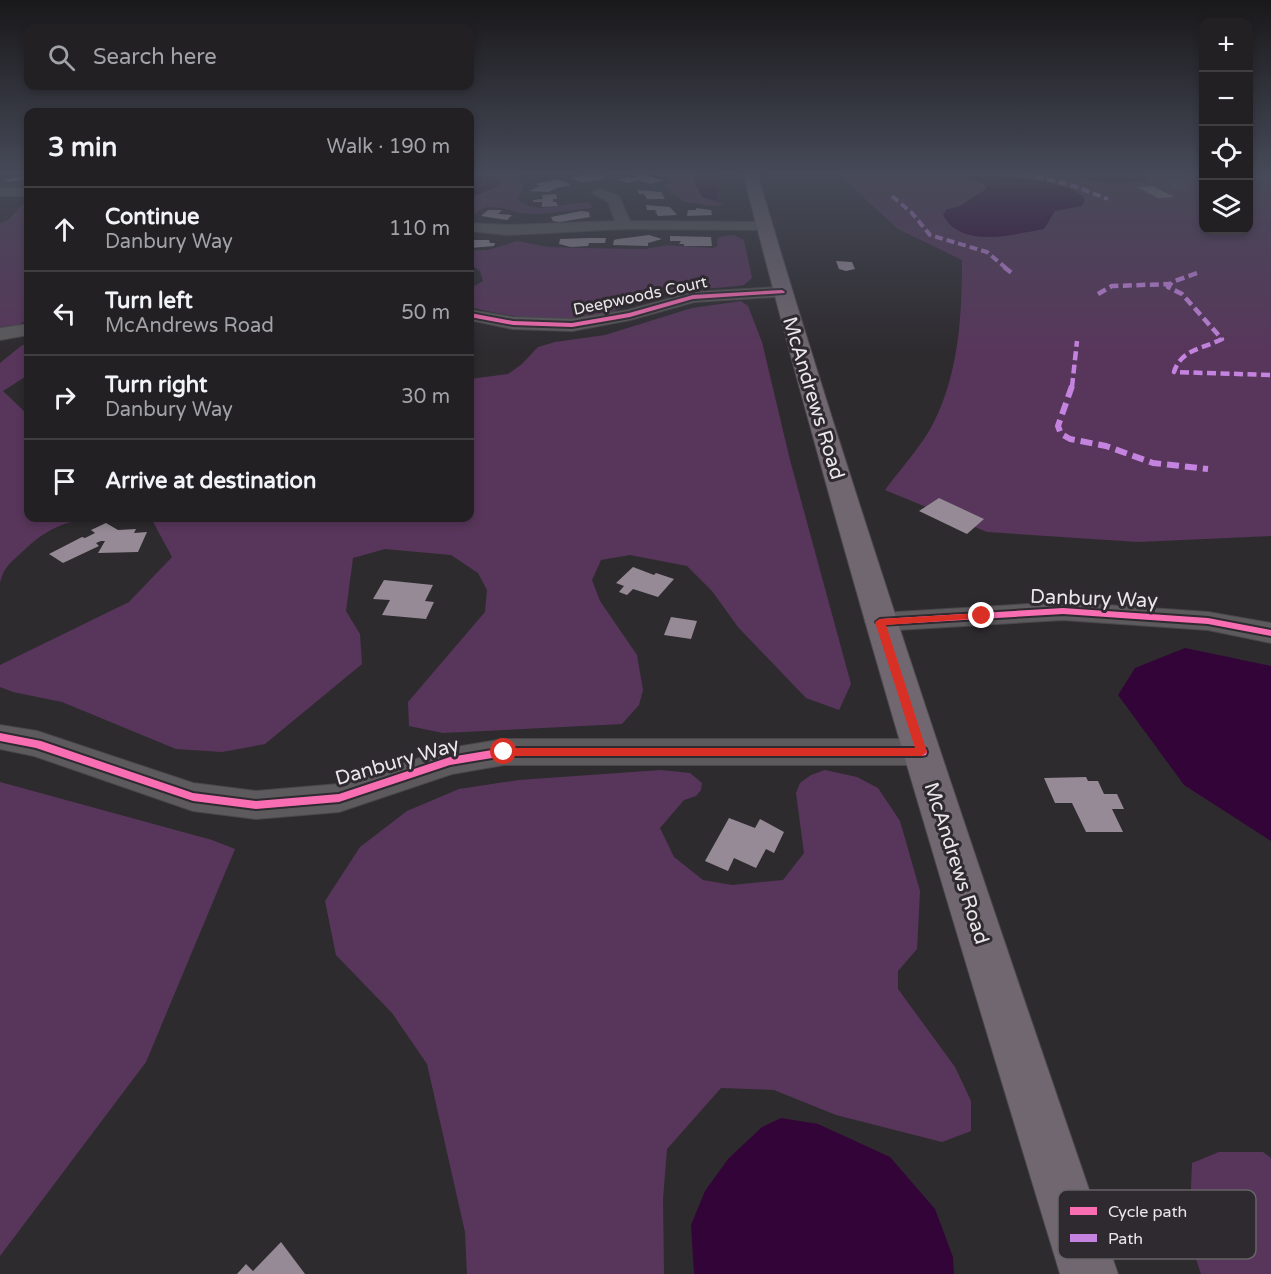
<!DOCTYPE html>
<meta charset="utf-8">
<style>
:root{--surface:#222023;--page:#2a282b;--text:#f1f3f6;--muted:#a2a3a6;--line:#3f3e41}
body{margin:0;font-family:"Varela Round",sans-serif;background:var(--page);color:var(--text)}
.controls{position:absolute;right:18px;top:18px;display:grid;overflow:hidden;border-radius:12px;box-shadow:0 3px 9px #0003}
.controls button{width:54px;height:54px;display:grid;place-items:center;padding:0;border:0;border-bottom:2px solid var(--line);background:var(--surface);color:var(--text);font:30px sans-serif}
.stop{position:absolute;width:18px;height:18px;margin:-14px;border:4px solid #d93025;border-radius:50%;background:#fff}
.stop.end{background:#d93025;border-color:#fff;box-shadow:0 2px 6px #0008}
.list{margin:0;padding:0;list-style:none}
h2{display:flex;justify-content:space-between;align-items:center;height:78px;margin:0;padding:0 24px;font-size:26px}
h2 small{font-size:20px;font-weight:400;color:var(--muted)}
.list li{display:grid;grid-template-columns:39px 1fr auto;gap:18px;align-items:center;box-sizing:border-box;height:84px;padding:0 24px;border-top:2px solid var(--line)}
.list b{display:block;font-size:22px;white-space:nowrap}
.list p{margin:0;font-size:20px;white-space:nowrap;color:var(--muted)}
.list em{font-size:20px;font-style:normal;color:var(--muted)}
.icon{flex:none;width:33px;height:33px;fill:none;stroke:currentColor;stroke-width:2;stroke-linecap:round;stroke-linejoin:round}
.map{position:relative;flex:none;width:1271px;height:1274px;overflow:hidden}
.search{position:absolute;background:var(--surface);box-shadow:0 3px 9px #0003;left:24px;top:24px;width:450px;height:66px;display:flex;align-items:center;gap:15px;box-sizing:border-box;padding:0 21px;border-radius:12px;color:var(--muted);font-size:22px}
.panel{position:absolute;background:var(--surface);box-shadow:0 3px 9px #0003;left:24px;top:108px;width:450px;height:414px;border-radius:12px}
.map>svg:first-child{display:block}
</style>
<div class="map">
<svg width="1271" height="1274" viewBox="0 0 1271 1274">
<rect width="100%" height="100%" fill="#2e2b2f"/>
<g fill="#58365b">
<path d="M470,173H517L524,188L518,200C541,217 564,201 589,203L593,208L538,214L519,213L503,208L486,207L470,216Z"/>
<path d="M653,173H694V182L703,197L724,205L713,206L684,202L664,186L670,182L669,179Z"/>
<path d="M843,173H1203L1204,230H1248L1249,173H1271V536L1138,542L987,532L885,490C901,468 922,446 934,422C959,372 962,314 962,260L898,229L841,177Z"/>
<path d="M28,201V319L19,325L0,327V223C15,220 15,207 28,201Z"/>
<path d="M734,235L744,240L752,278L744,285C714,290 683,287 653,295C634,300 617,312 597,316C560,323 506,317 470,307V288L483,281L480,271L470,264V250H488L517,241L549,247L580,248L645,249L667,245L713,248L717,246L718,237Z"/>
<path d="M741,301L748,306L762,342L790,460L851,684L839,710L806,698L738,627L712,591L687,566L630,555L601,560L592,580L600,601L637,655L643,690L639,705L622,724L443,733L409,726L408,702L485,612L487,590L478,573L451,555L385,549L353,558L346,611L360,634L362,664L265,744L222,752L176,749L62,702L13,692L0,687V665L129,602L172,557L151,518H122H470V379L508,374L522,364L538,347L555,342L605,335L692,308Z"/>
<path d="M28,343V375L3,391L26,413H28V518H97C63,521 46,529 21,553C9,564 4,567 0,583V363L21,346Z"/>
<path d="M661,770L690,773L702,783L701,790L696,796L684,800L660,828L674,857L703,880L732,885L783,880L804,853L796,793L800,783L811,775L825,770L857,777L878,788L900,821L920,891L917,949L898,971V989L955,1067L971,1101V1131L942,1142L836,1115L774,1090L721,1088L667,1149L663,1199L664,1274H467L465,1232L427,1064L392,1013L336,955L325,901L360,847L407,811L459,789L519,780Z"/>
<path d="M0,782L212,840L235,849L146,1062L0,1256Z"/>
<path d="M1219,1152H1263L1271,1158V1274H1201L1189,1237L1192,1163Z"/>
</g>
<g fill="#330438">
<path d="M694,173H716L720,188L717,200L702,197L694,182Z"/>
<path d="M1076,173H1146L1147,175L1145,181C1119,183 1098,184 1073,176Z"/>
<path d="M491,174L500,180L499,186L470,198V179Z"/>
<path d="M967,175C989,175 1075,179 1085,200L1082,206L1055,211L1044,229C1014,234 962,250 943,215L947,209L958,207L986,189L984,184L965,177Z"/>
<path d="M1185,648L1271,666V841L1184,785L1118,695L1135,668Z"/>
<path d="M781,1118L818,1124L890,1157L935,1209L953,1257L954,1274H694L691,1225L705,1191L728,1159L762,1127Z"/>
</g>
<g fill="#958a96">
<path d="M638,174L644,175L663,180L651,184L637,180L628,183L618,180L629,177L633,178L638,176L634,175Z"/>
<path d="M28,175V183L23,179L8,182L3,180Z"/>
<path d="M585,175H602L607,178L585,182L577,181L572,178Z"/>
<path d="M558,179L571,185L556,188L549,192L529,191L540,186L535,184L539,183Z"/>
<path d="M1153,186L1174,197L1158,198L1137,187Z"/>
<path d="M637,190L661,192L665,199H647L644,194H639Z"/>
<path d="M556,194L557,199H553V202H556L558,206L542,207V202H533V200L543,199L542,195Z"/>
<path d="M646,205L670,207L677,215L658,216L655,211L657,210H647Z"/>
<path d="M696,208L711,210L712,215L687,216L688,210H696Z"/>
<path d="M488,210H502L498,214L512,215L507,220L481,216Z"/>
<path d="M581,211L589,212L590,217L560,222L553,221L551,217Z"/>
<path d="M649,235L662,239L648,243V246L613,245L614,240L618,239Z"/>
<path d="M670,236L711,237L712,246H684V244H679L681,241H670Z"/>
<path d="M589,238H606L605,243H589L588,246L571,247L559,244L560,239Z"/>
<path d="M470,240H489L490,243H495L494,246L470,248Z"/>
<path d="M836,261L852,262L855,269L846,271L839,269Z"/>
<path d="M939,498L984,519L967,534L919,511Z"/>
<path d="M106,523L118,530L136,529L134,533L147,532L138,552L98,553L105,541H101L96,543L99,546L63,563L49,554L82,537L85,538L95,533L91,530Z"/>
<path d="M633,567L654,575L656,573L674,579L658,597L633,589L627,595L619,592L624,586L616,583Z"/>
<path d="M384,580L433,585L425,601L434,602L426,619L382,615L390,600L373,599Z"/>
<path d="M671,617L697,621L691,639L664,635Z"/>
<path d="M1086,777L1088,781H1098L1104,794H1117L1124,809H1112L1123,832H1086L1072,803H1055L1044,778Z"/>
<path d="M729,818L755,828L760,819L784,832L774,853L766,849L756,868L734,858L728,871L705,861Z"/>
<path d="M281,1242L305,1274H237L246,1264L253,1271Z"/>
</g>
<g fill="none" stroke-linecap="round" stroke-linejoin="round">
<defs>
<g id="minor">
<path d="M1157,173H1172L1186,185L1184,188H1174Z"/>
<path d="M1248,173L1271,175V183L1249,176Z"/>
<rect x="0" y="188" width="28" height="8"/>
<path d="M599,189L619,196L630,221L764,222L771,226L764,230L624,229L508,235L470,231V223L508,225L615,221L608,202L592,193Z"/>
<path d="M782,287L788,288L791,292L788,296L694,302L630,320L572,331L513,329L470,320V310L513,317L572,319L628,310L693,292Z"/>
<path d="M28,324V335L0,340V328Z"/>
<path d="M1063,602L1208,612L1271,623V643L1208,630L1063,620L880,631L870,629L865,622L870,615L880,613Z"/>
<path d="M0,725L37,731L193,783L256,791L339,784L450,748L504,739H922L934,743L939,752L934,761L922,765H504L452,774L339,812L256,819L193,811L34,756L0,749Z"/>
</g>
<path id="major" d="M743,173H757C867,544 993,909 1118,1274H1060C949,908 837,543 743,173Z"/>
</defs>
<use href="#minor" stroke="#494749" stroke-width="2"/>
<use href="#major" stroke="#494749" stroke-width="2"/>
<use href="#minor" fill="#5c5a5c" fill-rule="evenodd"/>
<use href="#major" fill="#706770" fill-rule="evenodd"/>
<g stroke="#c483df" stroke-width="4" stroke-dasharray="8 4" stroke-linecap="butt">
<path d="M1024,173L1071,185L1108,199"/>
<path d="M892,196L912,213L930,235L987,252L1006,268"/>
</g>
<g stroke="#c483df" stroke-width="4.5" stroke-dasharray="9 4.5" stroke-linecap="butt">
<path d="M1004,267L1013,274"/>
<path d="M1197,273L1172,282L1168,287L1182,294L1222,339C1203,349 1181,349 1174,372L1271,375"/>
<path d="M1098,294L1112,286L1171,284"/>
<path d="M1072,387L1077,341"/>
</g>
<path stroke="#c483df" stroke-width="6" stroke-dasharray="12 6" stroke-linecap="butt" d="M1072,386L1058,426L1061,434L1070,439L1106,446L1153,463L1208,469"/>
<defs>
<g id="cycleway">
<path d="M782,290L785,292L784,293L693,299L630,317L572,327L513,325L470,317V313L513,321L572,323L629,313L693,295Z"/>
<path d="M1063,608L1208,618L1271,630V636L1208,624L1063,614L880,625L876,622L880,619Z"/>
<path d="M0,733L41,741L193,793L256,801L339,794L450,757L504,748H922L926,749L927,752L926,755L922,756H504L450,765L339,802L256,809L193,801L36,748L0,741Z"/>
</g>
</defs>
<use href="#cycleway" stroke="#2f2a30" stroke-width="4"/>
<use href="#cycleway" fill="#f96db3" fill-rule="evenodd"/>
</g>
<linearGradient id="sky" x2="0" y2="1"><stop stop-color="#19181a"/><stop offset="0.49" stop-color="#464a58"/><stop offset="1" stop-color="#464a58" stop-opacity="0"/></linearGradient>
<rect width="1271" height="352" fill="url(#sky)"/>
<path fill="#d93025" d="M982,613L985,614V618L886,625L927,752L922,756H504L498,752L504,748H915L875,622L880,619Z"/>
<g text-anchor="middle" stroke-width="6" stroke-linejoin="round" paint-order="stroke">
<g font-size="16" fill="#eae7ea" stroke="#2f2a30">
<text transform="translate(640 295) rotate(-12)" y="6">Deepwoods Court</text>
</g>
<g font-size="20" fill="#eae7ea" stroke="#2f2a30">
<text transform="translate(814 398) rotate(73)" y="7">McAndrews Road</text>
<text transform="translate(1094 598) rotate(2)" y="7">Danbury Way</text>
<text transform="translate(397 761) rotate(-16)" y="7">Danbury Way</text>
<text transform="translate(957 863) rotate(72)" y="7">McAndrews Road</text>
</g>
</g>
<rect x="1058" y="1190" width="198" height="69" rx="9" fill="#2f2a30" stroke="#676368" stroke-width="1.5"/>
<rect x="1070" y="1207" width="27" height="8" fill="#f96db3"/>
<rect x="1070" y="1234" width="27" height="8" fill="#c483df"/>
<g font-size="16" fill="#eae7ea">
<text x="1108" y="1217">Cycle path</text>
<text x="1108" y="1244">Path</text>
</g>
</svg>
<div class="controls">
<button>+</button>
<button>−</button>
<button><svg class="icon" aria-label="locate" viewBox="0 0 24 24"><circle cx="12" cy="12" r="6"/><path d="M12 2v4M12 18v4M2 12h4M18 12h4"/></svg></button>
<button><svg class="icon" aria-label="layers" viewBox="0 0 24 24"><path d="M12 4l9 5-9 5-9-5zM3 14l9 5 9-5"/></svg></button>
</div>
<div class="stop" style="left:504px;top:752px"></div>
<div class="stop end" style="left:982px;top:616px"></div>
<div class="search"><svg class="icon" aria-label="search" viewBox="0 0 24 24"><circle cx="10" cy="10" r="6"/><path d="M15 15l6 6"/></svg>Search here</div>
<section class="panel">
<h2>3 min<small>Walk · 190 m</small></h2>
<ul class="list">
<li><svg class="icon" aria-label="ahead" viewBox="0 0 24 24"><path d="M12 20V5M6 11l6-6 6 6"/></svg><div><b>Continue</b><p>Danbury Way</p></div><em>110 m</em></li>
<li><svg class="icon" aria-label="left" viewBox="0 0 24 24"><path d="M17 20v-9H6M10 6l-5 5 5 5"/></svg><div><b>Turn left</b><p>McAndrews Road</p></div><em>50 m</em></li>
<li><svg class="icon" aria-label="right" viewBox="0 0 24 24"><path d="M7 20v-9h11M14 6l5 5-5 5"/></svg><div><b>Turn right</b><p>Danbury Way</p></div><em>30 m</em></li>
<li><svg class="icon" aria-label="arrive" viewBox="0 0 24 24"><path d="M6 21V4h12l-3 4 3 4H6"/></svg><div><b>Arrive at destination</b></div></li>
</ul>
</section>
</div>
